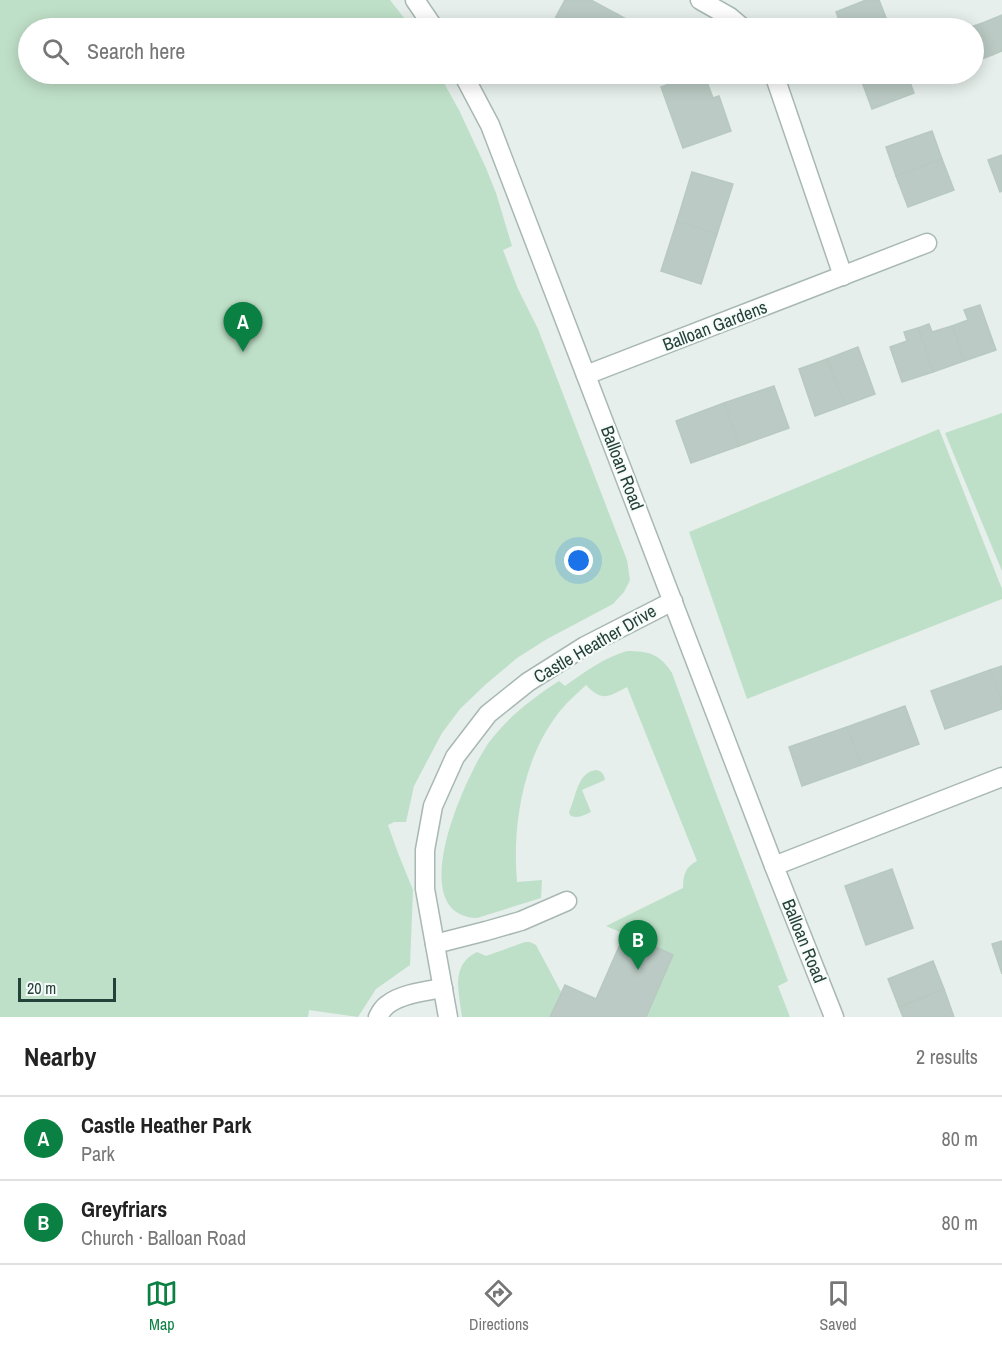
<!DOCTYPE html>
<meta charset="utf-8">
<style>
:root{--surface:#fff;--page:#f6f6f6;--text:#222;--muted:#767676;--line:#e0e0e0;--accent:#0b8043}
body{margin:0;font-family:"Archivo Narrow",sans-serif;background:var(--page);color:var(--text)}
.scale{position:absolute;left:18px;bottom:15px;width:98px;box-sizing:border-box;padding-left:6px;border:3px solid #24423a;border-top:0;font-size:16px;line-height:21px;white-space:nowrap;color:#24423a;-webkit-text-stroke:4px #f7fbf9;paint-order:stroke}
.you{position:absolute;left:579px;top:561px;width:21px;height:21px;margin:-15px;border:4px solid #fff;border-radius:50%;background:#1a73e8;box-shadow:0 0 0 9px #1a73e833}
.badge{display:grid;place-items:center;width:39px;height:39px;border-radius:50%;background:var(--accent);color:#fff;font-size:20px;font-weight:700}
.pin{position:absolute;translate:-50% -50px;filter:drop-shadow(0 2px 3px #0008)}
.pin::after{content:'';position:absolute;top:32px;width:21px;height:18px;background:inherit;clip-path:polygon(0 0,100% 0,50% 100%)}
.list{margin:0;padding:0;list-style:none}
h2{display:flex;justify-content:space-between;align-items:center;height:78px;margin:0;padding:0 24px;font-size:26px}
h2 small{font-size:20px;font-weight:400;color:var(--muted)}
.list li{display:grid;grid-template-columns:39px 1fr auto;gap:18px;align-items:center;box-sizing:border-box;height:84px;padding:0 24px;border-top:2px solid var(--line)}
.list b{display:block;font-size:22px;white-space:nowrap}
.list p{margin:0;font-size:20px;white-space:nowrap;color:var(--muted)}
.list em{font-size:20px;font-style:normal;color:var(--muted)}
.icon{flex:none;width:33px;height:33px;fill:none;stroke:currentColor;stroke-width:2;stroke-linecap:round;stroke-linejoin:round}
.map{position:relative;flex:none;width:1002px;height:1017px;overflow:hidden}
.search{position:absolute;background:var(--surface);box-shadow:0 3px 15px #0003;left:18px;right:18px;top:18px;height:66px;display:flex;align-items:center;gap:15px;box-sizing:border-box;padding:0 21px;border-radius:33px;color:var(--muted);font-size:22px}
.sheet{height:246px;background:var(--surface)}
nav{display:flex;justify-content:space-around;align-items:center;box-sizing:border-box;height:84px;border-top:2px solid var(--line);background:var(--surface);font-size:16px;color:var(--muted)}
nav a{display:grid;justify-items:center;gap:3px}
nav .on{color:var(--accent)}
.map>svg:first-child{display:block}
</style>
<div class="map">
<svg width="1002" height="1017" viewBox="0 0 1002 1017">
<rect width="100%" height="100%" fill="#e6efeb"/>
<g fill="#bfe0c8">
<path d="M0,0H390L412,28H28V74H439L459,110L486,168L496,193L512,246L503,250L518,289L538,329L627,560L630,580L624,592L613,604L547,639L517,658L485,685L460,709L442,733L414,786L406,822H394L388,825L398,853L413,890L410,965L376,989L358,1017L309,1010L308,1017H0Z"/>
<path d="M1002,413V571L945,433Z"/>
<path d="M939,429L1002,589V599L747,699L689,532Z"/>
<path d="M627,651C649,651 660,654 672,673L716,793L788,981L778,986L790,1017H646L673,955L606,926L683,888C683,875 685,867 697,861L627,687C608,697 602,702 586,685C578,693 568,701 560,711C523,757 512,825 517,882L542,880L541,898L477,918C401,915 467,772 490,741C509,716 533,698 559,681L565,686C583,673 605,657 627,651Z"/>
<path d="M596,770C602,771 604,774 605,780L582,790L591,812C584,815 577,820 570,815L569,812C576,798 577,772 596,770Z"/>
<path d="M525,942H530L536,945L561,992L550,1017H462C459,993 450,965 477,952L486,956Z"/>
</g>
<g fill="#bbcac4" stroke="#b8c9c2" stroke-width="1.5">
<path d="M565,0H591L617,14L609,28H555L551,26Z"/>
<path d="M866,0H879L890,28H842L836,12Z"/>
<path d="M617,14L642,28H609Z"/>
<path d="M1002,15V51L992,55L980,24Z"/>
<path d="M980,24L992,55L974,62V28H967Z"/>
<path d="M698,74H704L713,98L719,96L731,131L683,148L661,87Z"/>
<path d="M859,74H907L914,93L872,109Z"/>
<path d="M932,131L942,159L896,176L886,147Z"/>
<path d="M1002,155V191L1000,192L988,160Z"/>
<path d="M942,159L954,190L908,207L896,176Z"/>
<path d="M692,172L733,184L717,234L677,221Z"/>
<path d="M677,221L717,234L701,284L661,271Z"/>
<path d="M980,305L996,350L964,361L952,326L968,320L964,310Z"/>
<path d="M929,324L932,332L952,326L964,361L933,372L918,328Z"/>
<path d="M918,328L933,372L902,382L890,347L907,341L904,332Z"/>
<path d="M858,347L875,394L845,405L827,359Z"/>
<path d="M827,359L845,405L815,416L799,369Z"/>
<path d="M774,386L789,428L739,446L724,403Z"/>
<path d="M724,403L739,446L691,463L676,421Z"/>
<path d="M1002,666V703L990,670Z"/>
<path d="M990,670L1002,703V709L945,729L931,691Z"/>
<path d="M905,706L919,744L861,765L847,727Z"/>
<path d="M847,727L861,765L802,786L789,747Z"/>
<path d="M892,869L913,928L866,945L845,886Z"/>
<path d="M625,933L673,955L646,1017H550L565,985L596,999Z"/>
<path d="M1002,941V974L992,944Z"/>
<path d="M933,961L944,989L899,1007L888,979Z"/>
<path d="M944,989L954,1017H903L899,1007Z"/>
</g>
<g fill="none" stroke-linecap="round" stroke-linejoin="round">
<defs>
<g id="lane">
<path d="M435,944L486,931L521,921L567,901"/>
<path d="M378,1017C380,1013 383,1008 387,1005C400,994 426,991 443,988"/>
</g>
<g id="street">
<path d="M415,0L434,28"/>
<path d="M700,0L730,17L743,28"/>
<path d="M463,74L490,125L774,866L834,1017"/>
<path d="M774,74L843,276"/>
<path d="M586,375L927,243"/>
<path d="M774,866L1002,777"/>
<path d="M448,1017L425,889V850L433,806L455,757L488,714L528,682L585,646L673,601"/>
</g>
</defs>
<use href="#lane" stroke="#a8b8b2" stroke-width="21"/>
<use href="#street" stroke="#a8b8b2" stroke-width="21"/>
<use href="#lane" stroke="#fff" stroke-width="18"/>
<use href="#street" stroke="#fff" stroke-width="18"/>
</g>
<g text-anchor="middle" stroke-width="4.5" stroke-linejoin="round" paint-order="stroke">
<g font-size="18" fill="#24423a" stroke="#f7fbf9">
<text transform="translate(715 326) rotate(-21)" y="6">Balloan Gardens</text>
<text transform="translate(622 468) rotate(69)" y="6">Balloan Road</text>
<text transform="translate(595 644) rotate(-30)" y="6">Castle Heather Drive</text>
<text transform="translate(804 941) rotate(68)" y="6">Balloan Road</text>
</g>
</g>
</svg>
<div class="scale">20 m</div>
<div class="you"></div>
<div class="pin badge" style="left:243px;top:352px">A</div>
<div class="pin badge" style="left:638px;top:970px">B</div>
<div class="search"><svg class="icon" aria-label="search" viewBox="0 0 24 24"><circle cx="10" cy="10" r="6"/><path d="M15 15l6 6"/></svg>Search here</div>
</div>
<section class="sheet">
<h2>Nearby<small>2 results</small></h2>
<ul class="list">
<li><span class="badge">A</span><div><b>Castle Heather Park</b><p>Park</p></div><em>80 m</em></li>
<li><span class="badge">B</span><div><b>Greyfriars</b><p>Church · Balloan Road</p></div><em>80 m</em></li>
</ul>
</section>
<nav>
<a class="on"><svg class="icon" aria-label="map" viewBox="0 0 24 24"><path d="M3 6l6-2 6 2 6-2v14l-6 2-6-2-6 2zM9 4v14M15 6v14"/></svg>Map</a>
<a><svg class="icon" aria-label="directions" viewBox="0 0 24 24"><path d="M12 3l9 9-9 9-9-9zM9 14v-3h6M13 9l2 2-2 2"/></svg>Directions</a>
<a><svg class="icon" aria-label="saved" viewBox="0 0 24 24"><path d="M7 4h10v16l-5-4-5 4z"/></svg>Saved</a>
</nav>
